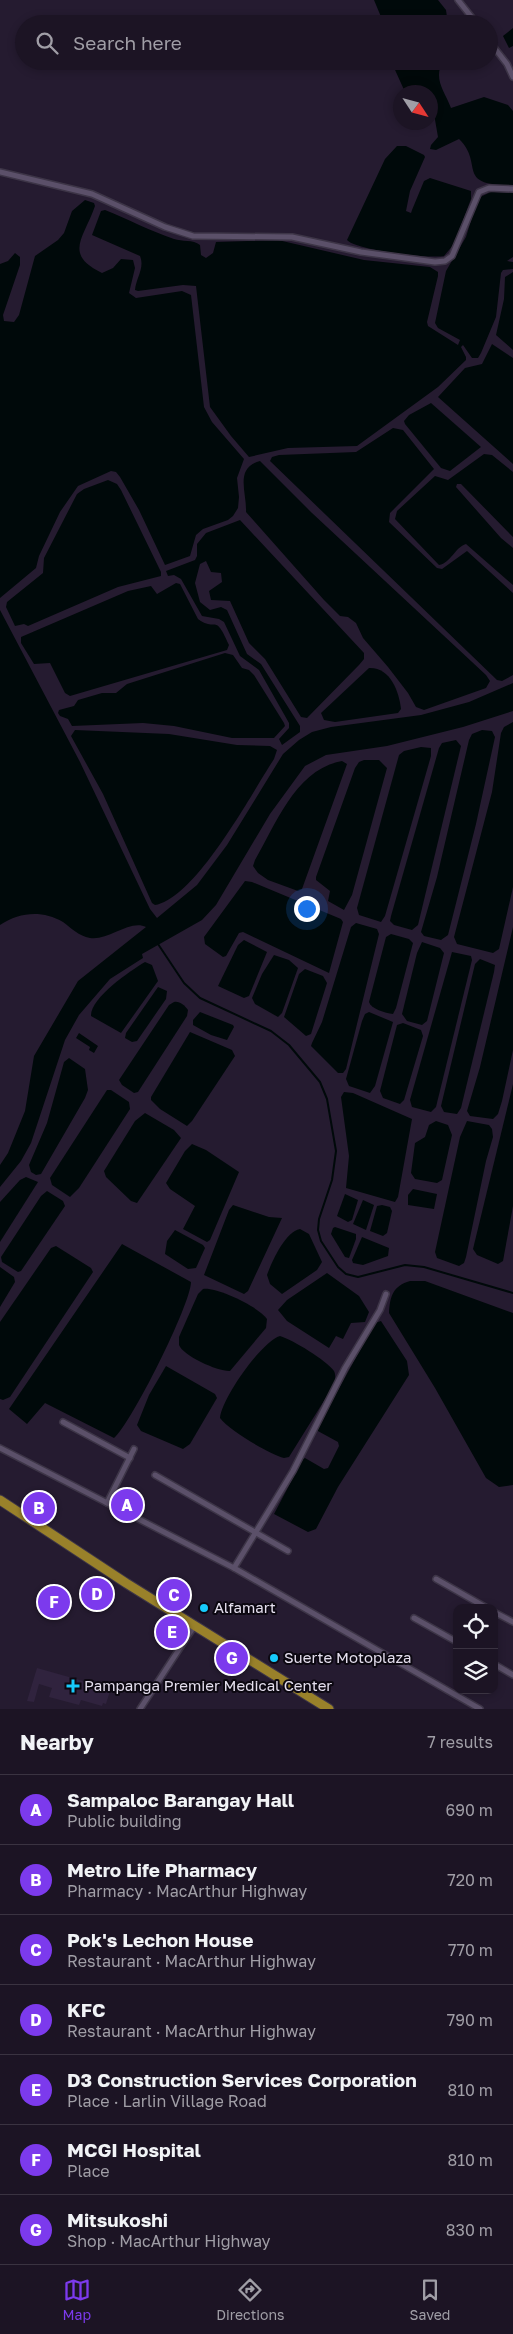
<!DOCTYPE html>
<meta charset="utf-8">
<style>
:root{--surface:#1c1424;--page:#251d2c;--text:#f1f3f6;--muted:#a09ea6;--line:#3a3341;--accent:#7c3aed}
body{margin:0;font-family:"Golos Text",sans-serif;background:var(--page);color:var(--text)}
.controls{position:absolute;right:15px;bottom:15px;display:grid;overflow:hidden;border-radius:10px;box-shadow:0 2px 8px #0003}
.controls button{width:45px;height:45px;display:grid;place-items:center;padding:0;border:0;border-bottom:1px solid var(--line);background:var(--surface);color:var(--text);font:25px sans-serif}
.compass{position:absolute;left:393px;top:85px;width:45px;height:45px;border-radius:50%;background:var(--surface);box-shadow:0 2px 8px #0003;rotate:126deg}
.you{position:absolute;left:306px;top:908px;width:18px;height:18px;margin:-12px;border:4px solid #fff;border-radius:50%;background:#1a73e8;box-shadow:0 0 0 8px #1a73e833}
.badge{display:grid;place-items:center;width:32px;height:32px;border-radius:50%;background:var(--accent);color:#fff;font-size:16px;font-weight:700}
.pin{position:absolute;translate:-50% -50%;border:2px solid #fff;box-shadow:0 1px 5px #0006}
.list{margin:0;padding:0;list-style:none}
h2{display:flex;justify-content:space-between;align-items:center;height:65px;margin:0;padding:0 20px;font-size:21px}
h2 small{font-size:16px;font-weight:400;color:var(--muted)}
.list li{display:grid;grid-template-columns:32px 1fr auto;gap:15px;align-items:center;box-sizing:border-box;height:70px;padding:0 20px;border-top:1px solid var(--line)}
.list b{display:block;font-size:19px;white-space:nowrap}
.list p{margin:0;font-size:16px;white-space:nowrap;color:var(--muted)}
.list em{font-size:16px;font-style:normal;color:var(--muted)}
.icon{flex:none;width:28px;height:28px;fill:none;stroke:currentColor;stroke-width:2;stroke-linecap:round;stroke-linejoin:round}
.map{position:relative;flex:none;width:513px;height:1709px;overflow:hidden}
.search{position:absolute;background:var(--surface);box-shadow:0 2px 8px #0003;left:15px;right:15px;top:15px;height:55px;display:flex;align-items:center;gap:12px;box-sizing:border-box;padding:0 18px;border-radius:28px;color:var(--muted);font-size:19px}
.sheet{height:555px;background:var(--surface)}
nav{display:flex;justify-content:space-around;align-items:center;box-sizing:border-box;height:70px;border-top:1px solid var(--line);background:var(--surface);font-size:14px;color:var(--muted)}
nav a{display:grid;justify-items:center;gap:2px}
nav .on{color:var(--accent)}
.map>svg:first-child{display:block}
</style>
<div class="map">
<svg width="513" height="1709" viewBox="0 0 513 1709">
<rect width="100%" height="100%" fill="#251b30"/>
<path fill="#30233e" d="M37,1668L108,1688L110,1691L106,1704L103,1703L102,1706L81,1700L79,1705L49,1697L52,1688L39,1684L34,1702L27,1701Z"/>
<g fill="#00090a">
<path d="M374,0H438L446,10L448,24H384Z"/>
<path d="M513,28V46L509,48L503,36Z"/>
<path d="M391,61H443C433,79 444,90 451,108L484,97L508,105L513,111V185C454,186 485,164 459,139L436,150L430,149L431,145L438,137L434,114L431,111L430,92H405Z"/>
<path d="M397,146H406L424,155L425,157L410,191L406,211L411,213L412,210L424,181L430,178L471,191V199L454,244L444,256C430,259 355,250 347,240L385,159Z"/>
<path d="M491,192L513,193V257L507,261L513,262V269L503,270L501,273L496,317L481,353L478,358H472L463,345L461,347L466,357V360L438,387L357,446L288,448L249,457L231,436L210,407L196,286L183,285L138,291L135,290C136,278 145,268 140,256L92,235L101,211L105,210C128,219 150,231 174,239C182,242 193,239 200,245L201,255L206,258L213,253L216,242L278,240L364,260L430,267L438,272V276L427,322L428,326L458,345L460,340L438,328L435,323L446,271L466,237L478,198Z"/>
<path d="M85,200L94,203L95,206C84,238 63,254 102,273L113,268L121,259L133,260L135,268L129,293L136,298L182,291L191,295L204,407L212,422L244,459L237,478L239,497L238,508L233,516L228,520L203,529L196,535L190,556L165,565L139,510L120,477L116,472L111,471L78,486L60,512L39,556L36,568L0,598V264L8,261L15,253L20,257V265L3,315L4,321L14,322L19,315L35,256L58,240L64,233L72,211Z"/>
<path d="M513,272V350L496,335L504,299L505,277Z"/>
<path d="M492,344L513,358V464L438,397L465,368L482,364Z"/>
<path d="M431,403L481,447L450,471L441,468L405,424L404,421L409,415Z"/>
<path d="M393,428L403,430L434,469L390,513L389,522L437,568L442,569L467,551L513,593V675L502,681L497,680L270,461L272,457L279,455L356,452Z"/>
<path d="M484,454L492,455L513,472V537L461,484H457L456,487L501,538L513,548V585L466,544C455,547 451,563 439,565L395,519L397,511L435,476L448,480Z"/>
<path d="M260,461L312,513L486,675L490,681L486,688L424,710L416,707L408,693L388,667L363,638L356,623L348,617L340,616L324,600L246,512C247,493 234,468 260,461Z"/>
<path d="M108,480L117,484L121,490L161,572V576L118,587L28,626L24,624L15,626L6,607L7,602L43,573L44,558L77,494L84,489Z"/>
<path d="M240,520L364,653V659L359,665L307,718L301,717L265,659L249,643L230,601L211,600L209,591L222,582L221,573L211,572L206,561L200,564L195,583L200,602L210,610L221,607L227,610L247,654L261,664L300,726V732L282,745L279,739L289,728V723L259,670L240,656L224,622L219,619L202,616L181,579L174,575L168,576L166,571L195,560L197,556V544L206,533Z"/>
<path d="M176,583L180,584L198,619C217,633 214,611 229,645L227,650L70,696L65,693L50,663L34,664L21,643V637L128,591L151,586L157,594Z"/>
<path d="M0,610L80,762L150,909L157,918L197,885L227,845L283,754L299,740L312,732L331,727L421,715L469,702L513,683V711L463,727L387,746L326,755L305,766L270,814L216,905L202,920L142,954L143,958L110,979L79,1015L65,1040L31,1143L21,1161L0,1187V1165L8,1153L25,1111L34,1056L78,981L146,927C130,919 108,941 90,938C79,936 71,928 63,922C42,910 20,912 0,925Z"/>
<path d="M225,653L233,655L242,668L249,670L254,675L284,723L285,726L274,738H232L174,726L143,723L72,726L68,719L60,716L58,713L59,710L74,706L78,700L102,693H116L127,684Z"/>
<path d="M369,668C390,667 399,691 401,709L398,713L335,722L324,720L321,713Z"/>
<path d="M513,722V887L499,949L493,953L457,944L454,937L492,792L501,733L504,727Z"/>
<path d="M75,730L169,734L237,745L270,746L277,750L274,759C251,794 196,898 155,905L152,903L103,794L71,736Z"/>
<path d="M482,730L492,731L495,737L476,824L448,935L441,940L424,936L421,932L437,877L469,740L472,734Z"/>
<path d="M456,740L461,746L418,925L412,930L394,925L390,921L391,916L439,748L442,743Z"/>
<path d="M421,747L431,748V756L385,916L381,922L359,915L357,908L399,755L404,751Z"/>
<path d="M364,760H379L387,768L352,895L344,910L328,901L330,891L316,880V877L355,768L359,762Z"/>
<path d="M342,761L347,764L302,889L298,891L268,880L258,873L253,866L255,860C276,824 296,769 342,761Z"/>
<path d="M245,881L252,882L341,919L343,922L329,973L243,932L239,933L226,956L223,957L205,944L204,937Z"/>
<path d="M356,923L377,929L379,934L346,1069L343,1073H338L311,1046L312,1043L322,1022L351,927Z"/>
<path d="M513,927V1050L502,1101L498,1114L493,1119L470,1116L467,1111L480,1067Z"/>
<path d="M391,934L409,939L413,943L396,1008L393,1014C385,1013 371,1009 369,1002L386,937Z"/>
<path d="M244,940L267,952L249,996L244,998L218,986L238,945Z"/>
<path d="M422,942L440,948L444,953L427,1021L422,1025L407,1021L402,1014L417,953Z"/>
<path d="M452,952L471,956L472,960L436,1107L431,1112L412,1107L410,1100Z"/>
<path d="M274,955L289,960L298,968L282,1013L278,1017L255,1004L252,998L262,974Z"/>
<path d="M480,959L495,965L494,972L461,1108L457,1114L444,1112L441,1106L475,964Z"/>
<path d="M145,962L152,965L158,981L121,1033L91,1016C90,998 130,971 145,962Z"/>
<path d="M305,969L323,976L327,983L311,1034L306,1036L284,1017L299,974Z"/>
<path d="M158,987L167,991L166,999L137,1041L132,1042L125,1038L126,1033Z"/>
<path d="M174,1002C180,1001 184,1005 188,1010L187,1016L138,1092L134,1093L122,1085L119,1080L169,1005Z"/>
<path d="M200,1012L233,1025L234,1027L227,1040L211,1035L193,1025V1020Z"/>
<path d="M369,1012L393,1022L375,1086L370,1093L349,1086L346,1079L362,1021L365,1014Z"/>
<path d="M403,1023L421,1030L423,1036L404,1100L400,1104L383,1098L380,1091L397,1025Z"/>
<path d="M190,1032L232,1050L235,1056L192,1121L187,1126L160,1109L151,1100V1097Z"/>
<path d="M79,1033L98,1046L94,1053L89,1050L90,1047L76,1038Z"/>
<path d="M69,1058L85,1069L88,1090L85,1098L41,1174L36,1175L31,1172L29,1165L47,1123L64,1062Z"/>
<path d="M513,1084V1206L503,1261L498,1264L477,1255L473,1249Z"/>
<path d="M107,1090H111L129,1102L130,1109L79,1188L70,1197L52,1185L50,1178Z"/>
<path d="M344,1092L353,1093L412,1119L398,1197L395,1202L346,1188L349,1156L341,1097Z"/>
<path d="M145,1113L174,1130L181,1138L137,1203L131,1201L106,1177L104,1171L135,1121Z"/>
<path d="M436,1121L448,1125L452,1135L442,1180L437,1183L415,1179L411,1173L415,1143L425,1137L429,1125Z"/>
<path d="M467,1121L489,1125L492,1129L493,1137L486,1161L466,1257L464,1263L459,1266L437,1258L435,1252L460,1137Z"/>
<path d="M192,1144L206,1150L239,1172L210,1240L207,1242L183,1229L195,1206L170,1189L166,1183L185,1151Z"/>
<path d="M26,1177L38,1182L0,1242V1202L20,1180Z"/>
<path d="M413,1189L437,1194L434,1209L408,1205V1195Z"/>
<path d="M47,1191L63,1201L65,1206L21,1271L18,1272L2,1262L1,1257L41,1196Z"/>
<path d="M345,1194L358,1200L352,1220L348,1222L337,1216Z"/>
<path d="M363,1200L374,1205L366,1230L353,1224Z"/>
<path d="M233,1205L269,1217L282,1218L248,1291L244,1294L204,1275L229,1210Z"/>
<path d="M382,1205L390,1207L392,1211L387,1233L383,1236L370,1231L377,1206Z"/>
<path d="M335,1227L356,1234V1239L349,1258L345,1257L331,1234L333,1228Z"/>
<path d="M300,1229L309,1234L322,1262L317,1270L282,1294L270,1284L267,1275C272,1261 285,1232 300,1229Z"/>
<path d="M175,1230L203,1245L205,1248L196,1268L188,1269L165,1254L167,1241Z"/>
<path d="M362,1237L389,1248L388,1256L363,1265L353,1263L352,1260Z"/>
<path d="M122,1244L191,1282C191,1304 131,1424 114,1438L45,1403L27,1424L9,1409Z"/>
<path d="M56,1246L91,1268L93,1272L10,1397L3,1400L0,1399V1322L51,1248Z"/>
<path d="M0,1267L14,1277L15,1282L0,1307Z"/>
<path d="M327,1273L359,1296L369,1312L365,1322L351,1323L343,1339L336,1336L329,1348L287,1321L278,1310L287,1300Z"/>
<path d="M410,1281H425L513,1313V1485L499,1487L486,1478L435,1388L389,1313C390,1296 393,1286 410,1281Z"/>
<path d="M203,1289C217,1287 259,1307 267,1319L266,1328L230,1371C219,1372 183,1356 179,1345C179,1344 179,1338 179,1337L198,1294Z"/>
<path d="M381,1321L407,1361L409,1375L338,1487L316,1529L308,1532L274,1514L303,1459L305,1458L324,1469L328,1468L339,1446L338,1442L316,1430L375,1323Z"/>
<path d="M280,1336C293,1340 326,1360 334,1371C336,1375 335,1379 335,1383L289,1457L284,1458C269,1454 230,1431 220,1418C222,1398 261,1342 280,1336Z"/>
<path d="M166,1366L215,1394L217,1398L190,1444L183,1449L141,1431L137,1425L149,1395Z"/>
</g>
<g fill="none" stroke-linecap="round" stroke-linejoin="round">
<path stroke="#00090a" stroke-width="2" d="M158,944L184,983L200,998L271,1031L289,1045L320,1082L327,1099L336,1151L332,1180L319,1219L318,1230L321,1241L338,1267L346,1274L358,1277L405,1265L424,1267L513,1293"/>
<defs>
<g id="street">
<path d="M458,0L477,24"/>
<path d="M489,41L507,64L513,77"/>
<path d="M0,172L92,194L165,227L193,236L292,237L361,252L435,262L445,261L452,256L479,192L489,188L513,189"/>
<path d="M63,1422L130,1458"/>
<path d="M0,1448L234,1568L480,1709"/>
<path d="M155,1475L288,1551"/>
<path d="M107,1503L134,1449"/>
<path d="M234,1568L293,1471L345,1368L380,1310L386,1294"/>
<path d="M436,1579L487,1608"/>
<path d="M494,1612L513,1622"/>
<path d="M414,1618L457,1642"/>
<path d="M494,1664L513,1675"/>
<path d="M140,1709L195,1625"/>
</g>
<path id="highway" d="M0,1500L126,1583L329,1709"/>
</defs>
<use href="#street" stroke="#3d3547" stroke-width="8"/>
<use href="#highway" stroke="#3d3547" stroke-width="11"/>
<use href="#street" stroke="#5b5069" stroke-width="5"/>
<use href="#highway" stroke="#99812a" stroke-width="9"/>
</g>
<g fill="#17cafb" stroke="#0c0811" stroke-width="2">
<circle cx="204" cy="1608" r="5"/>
<circle cx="274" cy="1658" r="5"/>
<path d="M70.5 1678.5h5v5h5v5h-5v5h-5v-5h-5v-5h5z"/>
</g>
<g text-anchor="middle" stroke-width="4" stroke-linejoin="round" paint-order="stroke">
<g font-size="15" fill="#e5dfee" stroke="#0c0811" text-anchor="start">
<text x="214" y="1613">Alfamart</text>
<text x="284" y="1663">Suerte Motoplaza</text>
<text x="84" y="1691">Pampanga Premier Medical Center</text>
</g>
</g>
</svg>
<div class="controls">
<button><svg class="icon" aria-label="locate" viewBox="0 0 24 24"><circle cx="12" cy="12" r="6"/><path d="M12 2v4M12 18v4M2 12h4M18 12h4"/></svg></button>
<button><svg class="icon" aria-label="layers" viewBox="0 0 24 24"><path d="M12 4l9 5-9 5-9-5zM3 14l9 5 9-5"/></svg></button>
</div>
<svg class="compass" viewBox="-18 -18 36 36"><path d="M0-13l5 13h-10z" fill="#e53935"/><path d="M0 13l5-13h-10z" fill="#a09ea6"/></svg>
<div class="you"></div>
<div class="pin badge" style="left:127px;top:1505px">A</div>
<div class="pin badge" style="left:39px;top:1508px">B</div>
<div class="pin badge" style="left:174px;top:1595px">C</div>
<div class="pin badge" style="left:97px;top:1594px">D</div>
<div class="pin badge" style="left:172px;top:1632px">E</div>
<div class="pin badge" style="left:54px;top:1602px">F</div>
<div class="pin badge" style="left:232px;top:1658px">G</div>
<div class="search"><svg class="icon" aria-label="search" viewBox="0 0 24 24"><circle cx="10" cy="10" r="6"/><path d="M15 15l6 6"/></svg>Search here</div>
</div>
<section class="sheet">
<h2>Nearby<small>7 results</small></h2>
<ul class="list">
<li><span class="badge">A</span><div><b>Sampaloc Barangay Hall</b><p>Public building</p></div><em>690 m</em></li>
<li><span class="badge">B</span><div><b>Metro Life Pharmacy</b><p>Pharmacy · MacArthur Highway</p></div><em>720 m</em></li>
<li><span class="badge">C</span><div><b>Pok's Lechon House</b><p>Restaurant · MacArthur Highway</p></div><em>770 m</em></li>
<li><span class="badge">D</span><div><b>KFC</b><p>Restaurant · MacArthur Highway</p></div><em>790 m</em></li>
<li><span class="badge">E</span><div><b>D3 Construction Services Corporation</b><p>Place · Larlin Village Road</p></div><em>810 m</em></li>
<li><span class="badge">F</span><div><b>MCGI Hospital</b><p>Place</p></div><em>810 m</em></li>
<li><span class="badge">G</span><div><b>Mitsukoshi</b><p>Shop · MacArthur Highway</p></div><em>830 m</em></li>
</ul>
</section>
<nav>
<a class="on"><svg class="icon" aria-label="map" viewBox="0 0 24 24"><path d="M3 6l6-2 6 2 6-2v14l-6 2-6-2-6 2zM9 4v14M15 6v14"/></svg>Map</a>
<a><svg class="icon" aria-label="directions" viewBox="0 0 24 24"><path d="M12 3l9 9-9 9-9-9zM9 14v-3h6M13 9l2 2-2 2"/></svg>Directions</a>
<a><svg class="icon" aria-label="saved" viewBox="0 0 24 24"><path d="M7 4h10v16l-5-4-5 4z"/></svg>Saved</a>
</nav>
